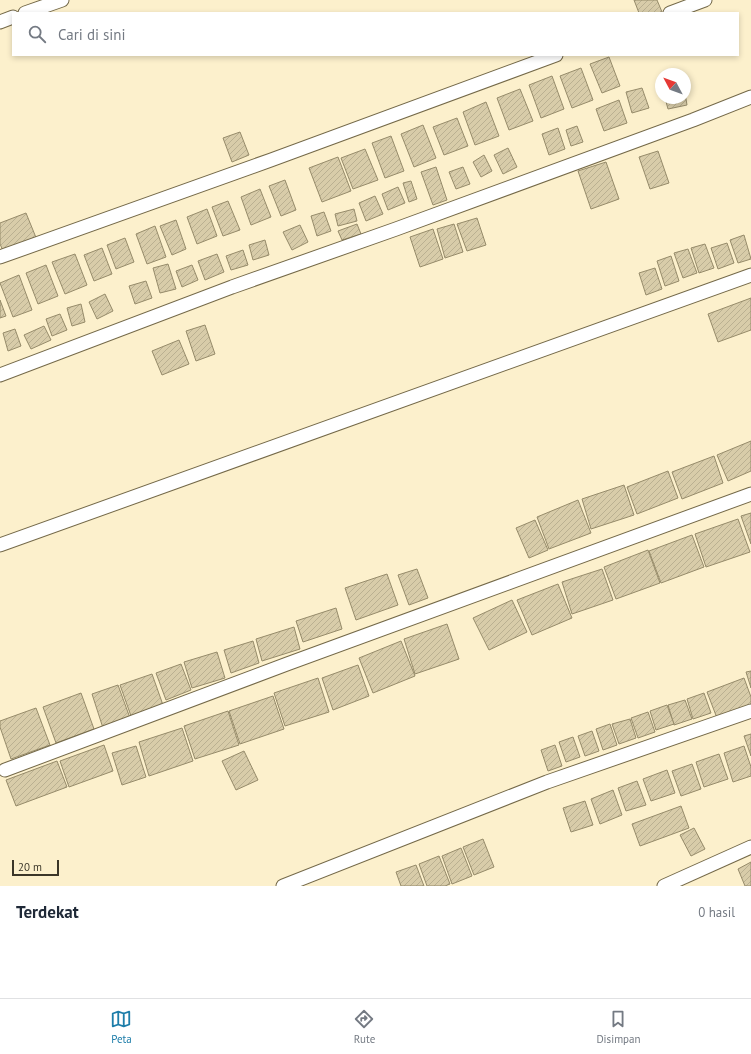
<!DOCTYPE html>
<html lang="id">
<style>
:root{--surface:#fff;--page:#f2f2f3;--text:#1f2937;--muted:#747a83;--line:#e0e1e3;--accent:#1d7da9}
body{margin:0;font-family:"PT Sans",sans-serif;background:var(--page);color:var(--text)}
.compass{position:absolute;left:655px;top:68px;width:36px;height:36px;border-radius:50%;background:var(--surface);box-shadow:0 2px 6px #0003;rotate:311deg}
.scale{position:absolute;left:12px;bottom:10px;width:47px;box-sizing:border-box;padding-left:4px;border:2px solid #3b3628;border-top:0;font-size:11px;line-height:14px;white-space:nowrap;color:#3b3628;-webkit-text-stroke:3px #fcf0cc;paint-order:stroke}
.list{margin:0;padding:0;list-style:none}
h2{display:flex;justify-content:space-between;align-items:center;height:52px;margin:0;padding:0 16px;font-size:17px}
h2 small{font-size:13px;font-weight:400;color:var(--muted)}
.icon{flex:none;width:22px;height:22px;fill:none;stroke:currentColor;stroke-width:2;stroke-linecap:round;stroke-linejoin:round}
.map{position:relative;flex:none;width:751px;height:886px;overflow:hidden}
.search{position:absolute;background:var(--surface);box-shadow:0 2px 6px #0003;left:12px;right:12px;top:12px;height:44px;display:flex;align-items:center;gap:10px;box-sizing:border-box;padding:0 14px;border-radius:0px;color:var(--muted);font-size:15px}
.sheet{height:112px;background:var(--surface)}
nav{display:flex;justify-content:space-around;align-items:center;box-sizing:border-box;height:56px;border-top:1px solid var(--line);background:var(--surface);font-size:11px;color:var(--muted)}
nav a{display:grid;justify-items:center;gap:2px}
nav .on{color:var(--accent)}
.map>svg:first-child{display:block}
</style>
<div class="map">
<svg width="751" height="886" viewBox="0 0 751 886">
<defs>
<pattern id="building-hatch" width="6" height="6" patternUnits="userSpaceOnUse"><rect width="6" height="6" fill="#d8cca9"/><path d="M-1 1l2-2M0 6l6-6M5 7l2-2" fill="none" stroke="#bab091"/></pattern>
</defs>
<rect width="100%" height="100%" fill="#fcf0cc"/>
<g fill="url(#building-hatch)" stroke="#968b6a">
<path d="M634,0H657L662,12L658,13H639Z"/>
<path d="M609,57L620,86L602,93L590,64Z"/>
<path d="M581,68L593,100L572,108L560,76Z"/>
<path d="M552,76L564,109L541,118L529,85Z"/>
<path d="M642,88L649,108L632,113L626,92Z"/>
<path d="M520,89L533,121L509,130L497,98Z"/>
<path d="M685,93L687,105L668,109L665,98H685Z"/>
<path d="M619,100L627,123L604,131L596,109Z"/>
<path d="M486,102L499,136L475,145L463,112Z"/>
<path d="M457,118L468,146L444,155L433,127Z"/>
<path d="M423,125L436,158L414,167L401,134Z"/>
<path d="M577,126L583,142L571,146L566,130Z"/>
<path d="M558,128L565,149L549,155L542,134Z"/>
<path d="M240,132L249,155L232,162L223,138Z"/>
<path d="M391,136L404,171L385,178L372,143Z"/>
<path d="M508,148L517,167L503,174L494,155Z"/>
<path d="M365,149L378,180L353,189L341,158Z"/>
<path d="M658,151L669,183L650,189L639,157Z"/>
<path d="M484,155L492,171L481,177L473,162Z"/>
<path d="M338,157L351,191L322,202L309,168Z"/>
<path d="M606,162L619,199L591,209L578,171Z"/>
<path d="M436,167L447,200L433,205L421,172Z"/>
<path d="M463,167L470,184L456,189L449,172Z"/>
<path d="M285,180L296,210L281,216L269,186Z"/>
<path d="M411,181L417,199L409,202L403,183Z"/>
<path d="M398,187L405,203L388,210L382,194Z"/>
<path d="M260,189L271,217L251,225L241,197Z"/>
<path d="M375,196L383,214L366,221L359,203Z"/>
<path d="M228,201L240,230L223,236L212,207Z"/>
<path d="M207,209L217,236L197,244L187,217Z"/>
<path d="M354,209L357,221L338,226L335,214Z"/>
<path d="M324,212L331,231L317,236L311,216Z"/>
<path d="M26,213L37,240L4,253L0,244V223Z"/>
<path d="M477,218L486,245L467,251L457,224Z"/>
<path d="M176,220L186,249L172,255L160,226Z"/>
<path d="M357,224L361,234L342,240L338,231Z"/>
<path d="M454,224L463,252L445,258L437,229Z"/>
<path d="M300,225L308,242L292,250L283,232Z"/>
<path d="M155,226L166,257L147,264L136,234Z"/>
<path d="M433,229L443,259L420,267L410,237Z"/>
<path d="M744,235L751,259L738,263L730,240Z"/>
<path d="M125,238L134,262L116,269L107,245Z"/>
<path d="M265,240L269,255L253,260L249,245Z"/>
<path d="M727,243L734,263L718,269L711,248Z"/>
<path d="M705,244L714,268L699,273L691,248Z"/>
<path d="M102,248L112,274L94,281L84,255Z"/>
<path d="M688,249L697,273L683,278L674,253Z"/>
<path d="M243,250L248,265L231,270L226,256Z"/>
<path d="M75,254L87,285L65,294L52,262Z"/>
<path d="M217,254L224,272L205,280L198,261Z"/>
<path d="M671,256L679,281L665,286L657,261Z"/>
<path d="M168,264L176,289L160,293L153,268Z"/>
<path d="M46,265L58,296L38,304L26,273Z"/>
<path d="M192,265L198,280L182,287L176,271Z"/>
<path d="M655,268L662,289L646,295L639,273Z"/>
<path d="M19,275L32,310L13,317L0,283Z"/>
<path d="M146,281L152,298L135,304L129,286Z"/>
<path d="M105,294L113,311L97,319L89,302Z"/>
<path d="M751,298V330L718,342L708,314Z"/>
<path d="M0,300L6,316L0,318Z"/>
<path d="M81,304L85,322L72,326L67,308Z"/>
<path d="M60,314L67,330L52,336L46,319Z"/>
<path d="M205,325L215,354L196,361L186,331Z"/>
<path d="M44,326L51,340L31,349L24,335Z"/>
<path d="M15,329L21,346L8,351L3,333Z"/>
<path d="M179,340L189,364L162,375L152,351Z"/>
<path d="M751,441V471L728,481L717,455Z"/>
<path d="M714,456L723,483L682,499L672,472Z"/>
<path d="M668,471L678,498L637,514L627,487Z"/>
<path d="M624,485L634,515L591,529L582,499Z"/>
<path d="M578,500L591,533L549,549L537,517Z"/>
<path d="M751,513V544L741,516Z"/>
<path d="M738,519L750,552L706,567L695,534Z"/>
<path d="M535,520L548,550L529,558L516,528Z"/>
<path d="M692,535L704,567L661,583L649,551Z"/>
<path d="M648,550L660,583L616,599L604,567Z"/>
<path d="M417,569L428,598L409,605L398,575Z"/>
<path d="M602,569L613,600L572,614L562,582Z"/>
<path d="M387,574L398,605L356,620L345,588Z"/>
<path d="M558,584L572,618L532,635L517,600Z"/>
<path d="M512,600L527,632L489,650L473,618Z"/>
<path d="M336,608L342,629L303,642L296,621Z"/>
<path d="M447,624L459,659L415,674L404,639Z"/>
<path d="M294,627L300,649L262,661L256,639Z"/>
<path d="M253,641L259,663L231,673L224,650Z"/>
<path d="M401,641L415,676L373,693L359,658Z"/>
<path d="M217,652L225,678L192,688L184,662Z"/>
<path d="M181,664L191,690L166,700L156,673Z"/>
<path d="M358,665L369,696L333,710L322,678Z"/>
<path d="M751,671V688L746,672Z"/>
<path d="M152,674L163,705L131,716L120,685Z"/>
<path d="M318,678L329,712L285,726L274,693Z"/>
<path d="M744,678L751,697V706L717,718L707,692Z"/>
<path d="M118,685L130,718L103,728L92,694Z"/>
<path d="M81,693L94,729L56,743L43,707Z"/>
<path d="M704,693L711,713L693,719L687,699Z"/>
<path d="M273,696L284,729L240,744L229,711Z"/>
<path d="M685,700L692,719L674,725L668,705Z"/>
<path d="M667,705L674,724L656,730L650,711Z"/>
<path d="M36,708L50,745L11,759L0,727V721Z"/>
<path d="M228,711L239,745L195,759L184,726Z"/>
<path d="M648,712L655,732L638,738L631,718Z"/>
<path d="M630,719L636,738L619,744L612,724Z"/>
<path d="M610,724L617,745L603,750L596,729Z"/>
<path d="M182,728L193,761L149,776L139,742Z"/>
<path d="M592,731L599,751L585,756L578,736Z"/>
<path d="M751,734V756L744,736Z"/>
<path d="M573,737L580,757L566,762L559,742Z"/>
<path d="M104,745L113,771L69,787L60,761Z"/>
<path d="M555,745L562,766L548,771L541,750Z"/>
<path d="M136,746L146,777L122,785L112,753Z"/>
<path d="M744,746L751,767V776L733,782L724,753Z"/>
<path d="M244,751L258,780L236,790L222,761Z"/>
<path d="M719,754L728,779L704,787L696,762Z"/>
<path d="M57,761L67,787L16,806L6,780Z"/>
<path d="M692,764L701,789L681,796L672,771Z"/>
<path d="M667,770L675,793L651,801L643,779Z"/>
<path d="M637,781L646,805L626,811L618,788Z"/>
<path d="M613,790L622,815L600,824L591,799Z"/>
<path d="M585,801L593,825L571,832L563,808Z"/>
<path d="M681,806L689,828L640,846L632,824Z"/>
<path d="M694,828L705,849L691,856L680,835Z"/>
<path d="M483,839L494,867L474,875L463,847Z"/>
<path d="M461,848L472,876L452,884L442,856Z"/>
<path d="M439,856L450,884L445,886H427L419,864Z"/>
<path d="M751,862V886H745L738,869Z"/>
<path d="M416,865L424,886H401L396,872Z"/>
</g>
<g fill="none" stroke-linecap="round" stroke-linejoin="round">
<defs>
<g id="minor">
<path d="M25,13L62,0"/>
<path d="M670,13L705,0"/>
<path d="M0,22L13,17"/>
<path d="M0,257L271,160L556,55"/>
<path d="M0,375L232,287L396,229L693,120L751,97"/>
<path d="M0,545L751,275"/>
<path d="M5,770L287,664L751,494"/>
<path d="M283,886L547,782L751,711"/>
<path d="M664,886L751,847"/>
</g>
</defs>
<use href="#minor" stroke="#746949" stroke-width="15"/>
<use href="#minor" stroke="#fff" stroke-width="13"/>
</g>
</svg>
<svg class="compass" viewBox="-18 -18 36 36"><path d="M0-13l5 13h-10z" fill="#e53935"/><path d="M0 13l5-13h-10z" fill="#747a83"/></svg>
<div class="scale">20 m</div>
<div class="search"><svg class="icon" aria-label="search" viewBox="0 0 24 24"><circle cx="10" cy="10" r="6"/><path d="M15 15l6 6"/></svg>Cari di sini</div>
</div>
<section class="sheet">
<h2>Terdekat<small>0 hasil</small></h2>
<ul class="list">
</ul>
</section>
<nav>
<a class="on"><svg class="icon" aria-label="map" viewBox="0 0 24 24"><path d="M3 6l6-2 6 2 6-2v14l-6 2-6-2-6 2zM9 4v14M15 6v14"/></svg>Peta</a>
<a><svg class="icon" aria-label="directions" viewBox="0 0 24 24"><path d="M12 3l9 9-9 9-9-9zM9 14v-3h6M13 9l2 2-2 2"/></svg>Rute</a>
<a><svg class="icon" aria-label="saved" viewBox="0 0 24 24"><path d="M7 4h10v16l-5-4-5 4z"/></svg>Disimpan</a>
</nav>
